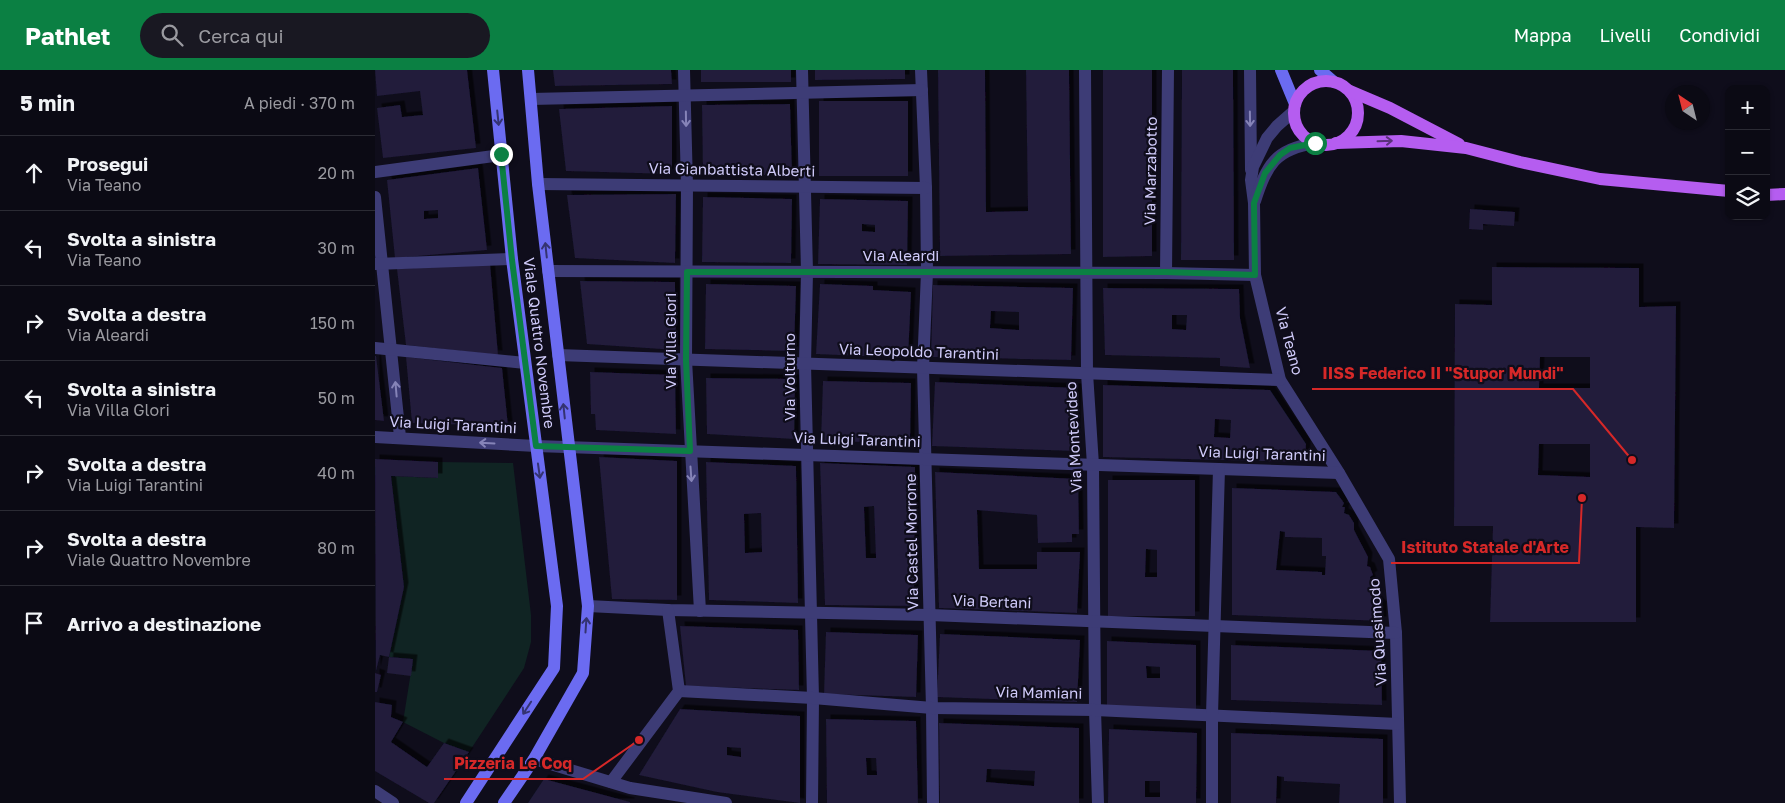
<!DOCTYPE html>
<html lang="it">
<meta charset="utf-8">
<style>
:root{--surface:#0b0a14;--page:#191822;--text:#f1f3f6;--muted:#9a9aa0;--line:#2b2b34;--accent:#0b8043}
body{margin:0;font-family:"Golos Text",sans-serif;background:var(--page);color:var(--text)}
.controls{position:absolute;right:15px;top:15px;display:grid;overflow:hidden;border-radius:10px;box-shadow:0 1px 4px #0004}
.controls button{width:45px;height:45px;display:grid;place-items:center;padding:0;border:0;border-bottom:1px solid var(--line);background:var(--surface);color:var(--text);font:25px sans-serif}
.compass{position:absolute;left:1290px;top:15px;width:45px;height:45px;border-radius:50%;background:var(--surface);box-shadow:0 1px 4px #0004;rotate:325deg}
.stop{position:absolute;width:15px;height:15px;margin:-11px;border:4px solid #0b8043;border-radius:50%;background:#fff}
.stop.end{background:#0b8043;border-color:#fff;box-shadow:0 1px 5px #0008}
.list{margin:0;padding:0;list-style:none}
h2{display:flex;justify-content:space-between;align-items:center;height:65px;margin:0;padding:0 20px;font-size:21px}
h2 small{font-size:16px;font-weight:400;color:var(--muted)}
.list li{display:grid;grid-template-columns:32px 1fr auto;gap:15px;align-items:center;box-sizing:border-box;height:75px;padding:0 20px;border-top:1px solid var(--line)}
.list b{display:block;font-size:19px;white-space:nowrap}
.list p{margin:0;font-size:16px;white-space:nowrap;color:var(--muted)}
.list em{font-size:16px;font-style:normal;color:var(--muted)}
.icon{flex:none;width:28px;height:28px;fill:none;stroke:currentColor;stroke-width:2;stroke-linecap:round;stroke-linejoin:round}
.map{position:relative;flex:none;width:1410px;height:733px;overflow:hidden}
header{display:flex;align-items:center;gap:30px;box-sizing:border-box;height:70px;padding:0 25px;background:var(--accent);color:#fff}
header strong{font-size:24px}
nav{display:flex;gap:28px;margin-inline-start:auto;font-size:18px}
.search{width:350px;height:45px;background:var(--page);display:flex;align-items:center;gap:12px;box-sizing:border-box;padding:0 18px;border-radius:28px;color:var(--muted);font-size:19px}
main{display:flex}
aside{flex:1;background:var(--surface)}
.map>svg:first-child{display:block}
</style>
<header>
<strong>Pathlet</strong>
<div class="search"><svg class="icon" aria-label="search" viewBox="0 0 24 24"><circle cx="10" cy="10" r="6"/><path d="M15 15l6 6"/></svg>Cerca qui</div>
<nav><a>Mappa</a><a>Livelli</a><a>Condividi</a></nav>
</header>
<main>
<aside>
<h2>5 min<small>A piedi · 370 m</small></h2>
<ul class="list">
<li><svg class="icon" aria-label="ahead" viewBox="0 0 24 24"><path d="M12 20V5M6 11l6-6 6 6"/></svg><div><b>Prosegui</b><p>Via Teano</p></div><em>20 m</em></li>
<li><svg class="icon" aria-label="left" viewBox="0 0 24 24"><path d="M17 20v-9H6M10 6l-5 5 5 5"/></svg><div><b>Svolta a sinistra</b><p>Via Teano</p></div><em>30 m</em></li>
<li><svg class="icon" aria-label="right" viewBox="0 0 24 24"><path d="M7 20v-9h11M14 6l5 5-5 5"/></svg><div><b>Svolta a destra</b><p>Via Aleardi</p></div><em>150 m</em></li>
<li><svg class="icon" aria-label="left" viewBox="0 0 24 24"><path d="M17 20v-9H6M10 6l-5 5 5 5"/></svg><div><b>Svolta a sinistra</b><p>Via Villa Glori</p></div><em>50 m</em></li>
<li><svg class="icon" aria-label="right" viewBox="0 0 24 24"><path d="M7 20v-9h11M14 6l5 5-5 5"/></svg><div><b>Svolta a destra</b><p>Via Luigi Tarantini</p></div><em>40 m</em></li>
<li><svg class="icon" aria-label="right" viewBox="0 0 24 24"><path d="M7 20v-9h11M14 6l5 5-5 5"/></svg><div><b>Svolta a destra</b><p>Viale Quattro Novembre</p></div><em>80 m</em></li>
<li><svg class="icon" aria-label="arrive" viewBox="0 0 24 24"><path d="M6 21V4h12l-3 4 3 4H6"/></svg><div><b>Arrivo a destinazione</b></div></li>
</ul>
</aside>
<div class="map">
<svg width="1410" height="733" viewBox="0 0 1410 733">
<defs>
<filter id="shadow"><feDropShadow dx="4.5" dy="-4.5" stdDeviation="0" flood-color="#0009"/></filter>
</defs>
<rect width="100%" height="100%" fill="#0f0d1b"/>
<path fill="#102423" d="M63,392L138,393L156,545V572L149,598L94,682L69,673L28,652L38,589L14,587L29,517L16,406L63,408Z"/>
<g fill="#201b3a" fill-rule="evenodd" filter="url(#shadow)">
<path d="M0,0H92L101,78L8,88L2,38L25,35L27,47L48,45L45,21L2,26Z"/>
<path d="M178,0H296L297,14L180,16Z"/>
<rect x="326" y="0" width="90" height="12"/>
<path d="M440,0H530V9L440,10Z"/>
<path d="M563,0H610L611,142L653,141L651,0H694L696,184L565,186Z"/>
<path d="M728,0H777V186L728,187Z"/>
<path d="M807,0H858L859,190H806Z"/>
<rect x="444" y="31" width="89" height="75"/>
<path d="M415,34L417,106L328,103L327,35Z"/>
<path d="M297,36V104L191,101L184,39Z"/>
<path d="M103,98L112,180L20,188L12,110ZM63,140V148L49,149V141Z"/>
<path d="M301,124L300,193L200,188L192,125Z"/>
<path d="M328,127L417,129L416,193L327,192Z"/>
<path d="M445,129L533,131L532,195L443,194ZM487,154L500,155V162L487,161Z"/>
<path d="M1095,139L1140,142L1139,156L1108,154V160L1094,159Z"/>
<path d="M115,194L123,285L31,275L22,199Z"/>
<path d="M1117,197L1264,198V237L1301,236L1299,458L1261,457V552H1115L1118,456H1079L1080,234L1117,235ZM1165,287H1215V318H1164ZM1164,374H1215V407L1163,405Z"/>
<path d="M205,211L300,212L301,280L212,274Z"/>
<path d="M331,214L421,216L419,281L330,279Z"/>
<path d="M445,214L498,216V220L536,222L533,288L441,284Z"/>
<path d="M558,215L698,218L696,290L556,287ZM616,241L644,242V260L615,258Z"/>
<path d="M728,218L864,219L865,248L875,298L845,296V288L730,285ZM797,245H812L811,260L797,259Z"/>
<path d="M0,286H1L9,351L0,350Z"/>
<path d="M31,287L127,298L133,356L37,353Z"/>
<path d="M215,302L300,305L301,364L221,360L220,344H216Z"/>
<path d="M331,308L420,309L419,369L332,364Z"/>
<path d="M448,311L536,313L535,373L446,371Z"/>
<path d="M560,312L702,318L700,381L557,376Z"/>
<path d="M728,315L895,320L931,374L930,392L728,387ZM840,349L856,350L855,368L839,367Z"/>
<path d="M224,387L302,391V530L237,529Z"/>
<path d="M0,389L63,392V408L16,406L29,517L14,587L5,585L1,601Z"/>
<path d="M331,392L421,396L423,533L334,530ZM386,443L387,482L370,483L369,444Z"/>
<path d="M445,393L540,397L539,536L450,535ZM499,436L501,488H491L489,437Z"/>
<path d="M560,402L703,409L704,464H697V472L663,473L662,445L602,440L604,499H662V482H705L702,543L564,538Z"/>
<path d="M733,410H820V546H733ZM771,479L782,480V507H770Z"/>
<path d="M857,418L961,422L969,433L967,437H970L969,443L974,445L979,453V460L993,487L992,496L995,497L998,505L995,507L1002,530L1007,536V551L857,545ZM905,461L910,462V467L947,468V486H951L950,505H947V502L901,500Z"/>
<path d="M305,556L423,560L424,620L311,616Z"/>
<path d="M451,562L543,565L541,627L449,624Z"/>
<path d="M565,564L705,570L702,632L562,627Z"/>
<path d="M732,571L821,575V640L732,636ZM771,596L785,597V608H772Z"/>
<path d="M856,575L1006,581L1007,635L856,630Z"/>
<path d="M14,587L38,589L36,606L12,603Z"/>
<path d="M0,603L6,605L2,622H0Z"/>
<path d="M0,632L17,635L16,647L28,652L16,672L52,697L69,673L94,682L59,733H54L0,701Z"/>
<path d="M305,639L425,646V733L342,722L264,705ZM352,677L366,678V687L352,685Z"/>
<path d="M451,649L541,651L543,733H452ZM491,688H501L502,705H492Z"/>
<path d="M564,653L704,658V733H565ZM612,699L660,701L659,716L611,712Z"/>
<path d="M734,659L822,663L821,733H733ZM770,711H785V727H770Z"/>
<path d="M856,663L1008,669V733H964L965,714L909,711V707L902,706L901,733H856Z"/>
<path d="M169,709L255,732V733H153Z"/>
</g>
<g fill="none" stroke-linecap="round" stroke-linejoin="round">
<g stroke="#3d3c76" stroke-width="12">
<path d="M309,0L312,116L311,290L325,541"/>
<path d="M427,0L432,202L430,294L438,628L437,733"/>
<path d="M546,0L551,118L552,202L548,298L557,638L558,733"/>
<path d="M710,0L712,303L718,395L720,640L723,733"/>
<path d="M875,0L876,100"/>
<path d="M156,29L547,20"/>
<path d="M919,41L902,56L892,68L878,97L876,110L879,133L880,205L905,310L964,403L1014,489L1021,563L1025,733"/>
<path d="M0,102L126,85"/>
<path d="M163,114L551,118"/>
<path d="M0,127L25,367"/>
<path d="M880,131C892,95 900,79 940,73"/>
<path d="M0,194L137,189"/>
<path d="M173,201L791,203L880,205"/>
<path d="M791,203L793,0"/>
<path d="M0,278L150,293"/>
<path d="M183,285L905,310"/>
<path d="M0,367L161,376L964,403"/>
<path d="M213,536L293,540L555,545L1021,563"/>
<path d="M304,621L438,628L557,638L720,640L1023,654"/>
<path d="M159,689L255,718L351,733"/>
<path d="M236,712L304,621L293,540"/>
<path d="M0,721L18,733"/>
<path d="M837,733V645L844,399"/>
</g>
<g stroke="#6b6bf1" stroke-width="12">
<path d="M906,0L920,34"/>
<path d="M945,0L959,12"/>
<path d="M91,733L179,598L182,536L137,189L118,0"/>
<path d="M129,733L159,689L208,603L213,536L163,114L153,0"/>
</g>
<g stroke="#b55df0" stroke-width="12">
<circle cx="951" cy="43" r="32"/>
<path d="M975,21L1015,38L1084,74"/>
<path d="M961,73L1026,71L1091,78L1145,92L1225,109L1354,121"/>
<path d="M1391,125L1410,124"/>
</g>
</g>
<defs><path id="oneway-shaft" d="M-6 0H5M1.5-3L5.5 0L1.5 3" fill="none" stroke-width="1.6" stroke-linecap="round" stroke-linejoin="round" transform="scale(1.25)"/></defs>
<g stroke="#343371">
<use href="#oneway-shaft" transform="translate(123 48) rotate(84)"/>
<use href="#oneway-shaft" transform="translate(171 180) rotate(-96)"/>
<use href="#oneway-shaft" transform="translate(189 341) rotate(-96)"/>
<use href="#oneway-shaft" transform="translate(164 401) rotate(82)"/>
<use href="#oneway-shaft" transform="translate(211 555) rotate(-86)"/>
<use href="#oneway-shaft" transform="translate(152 638) rotate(123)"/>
</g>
<g stroke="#8684b8">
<use href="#oneway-shaft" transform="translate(311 49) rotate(89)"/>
<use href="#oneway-shaft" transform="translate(875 49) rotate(89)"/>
<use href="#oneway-shaft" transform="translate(21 319) rotate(-95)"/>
<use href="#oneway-shaft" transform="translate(112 373) rotate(-177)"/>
<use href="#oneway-shaft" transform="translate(316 404) rotate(86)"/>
</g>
<use stroke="#5a317b" href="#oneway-shaft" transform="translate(1010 71) rotate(-2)"/>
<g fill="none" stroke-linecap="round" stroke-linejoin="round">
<path stroke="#0b8043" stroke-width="6" d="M126,84L137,190L161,376L315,381L311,290L312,202H791L880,205L879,133L890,103L905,85L915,78L940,73"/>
</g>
<g text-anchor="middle" stroke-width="4.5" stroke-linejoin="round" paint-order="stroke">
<g font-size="15" fill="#d0cbfa" stroke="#0f0d1b">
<text transform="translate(357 100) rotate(1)" y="5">Via Gianbattista Alberti</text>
<text transform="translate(776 101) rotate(-89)" y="5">Via Marzabotto</text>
<text x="526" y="191">Via Aleardi</text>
<text transform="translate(296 271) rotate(-90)" y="5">Via Villa Glori</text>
<text transform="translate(914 271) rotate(75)" y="5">Via Teano</text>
<text transform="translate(164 273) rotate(83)" y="5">Viale Quattro Novembre</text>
<text transform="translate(544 282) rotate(2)" y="5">Via Leopoldo Tarantini</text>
<text transform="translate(415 307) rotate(-90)" y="5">Via Volturno</text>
<text transform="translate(78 355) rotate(3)" y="5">Via Luigi Tarantini</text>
<text transform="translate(699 367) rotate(-93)" y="5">Via Montevideo</text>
<text transform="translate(482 370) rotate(2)" y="5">Via Luigi Tarantini</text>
<text transform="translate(887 384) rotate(2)" y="5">Via Luigi Tarantini</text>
<text transform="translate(537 472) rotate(-91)" y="5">Via Castel Morrone</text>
<text transform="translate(617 532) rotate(2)" y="5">Via Bertani</text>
<text transform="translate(1003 562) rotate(-94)" y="5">Via Quasimodo</text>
<text transform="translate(664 623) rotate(1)" y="5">Via Mamiani</text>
</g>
</g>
<path fill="none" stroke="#d62828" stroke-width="2" d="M1257 390L1198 319H937M1207 428L1204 493H1016M264 670L208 709H69"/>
<g fill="#d62828" stroke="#0f0d1b" stroke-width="2">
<circle cx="1257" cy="390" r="5"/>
<circle cx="1207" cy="428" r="5"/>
<circle cx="264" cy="670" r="5"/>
</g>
<g font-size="16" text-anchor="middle" font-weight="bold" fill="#d62828" stroke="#0f0d1b" stroke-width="4.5" stroke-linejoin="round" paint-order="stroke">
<text x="1068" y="309">IISS Federico II "Stupor Mundi"</text>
<text x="1110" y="483">Istituto Statale d'Arte</text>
<text x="138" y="699">Pizzeria Le Coq</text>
</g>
</svg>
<div class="controls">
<button>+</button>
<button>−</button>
<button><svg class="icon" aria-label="layers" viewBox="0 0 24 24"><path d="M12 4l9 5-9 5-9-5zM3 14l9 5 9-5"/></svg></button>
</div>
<svg class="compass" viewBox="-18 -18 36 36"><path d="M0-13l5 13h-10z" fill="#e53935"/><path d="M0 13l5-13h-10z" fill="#9a9aa0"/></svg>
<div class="stop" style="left:940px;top:73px"></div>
<div class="stop end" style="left:126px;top:84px"></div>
</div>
</main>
